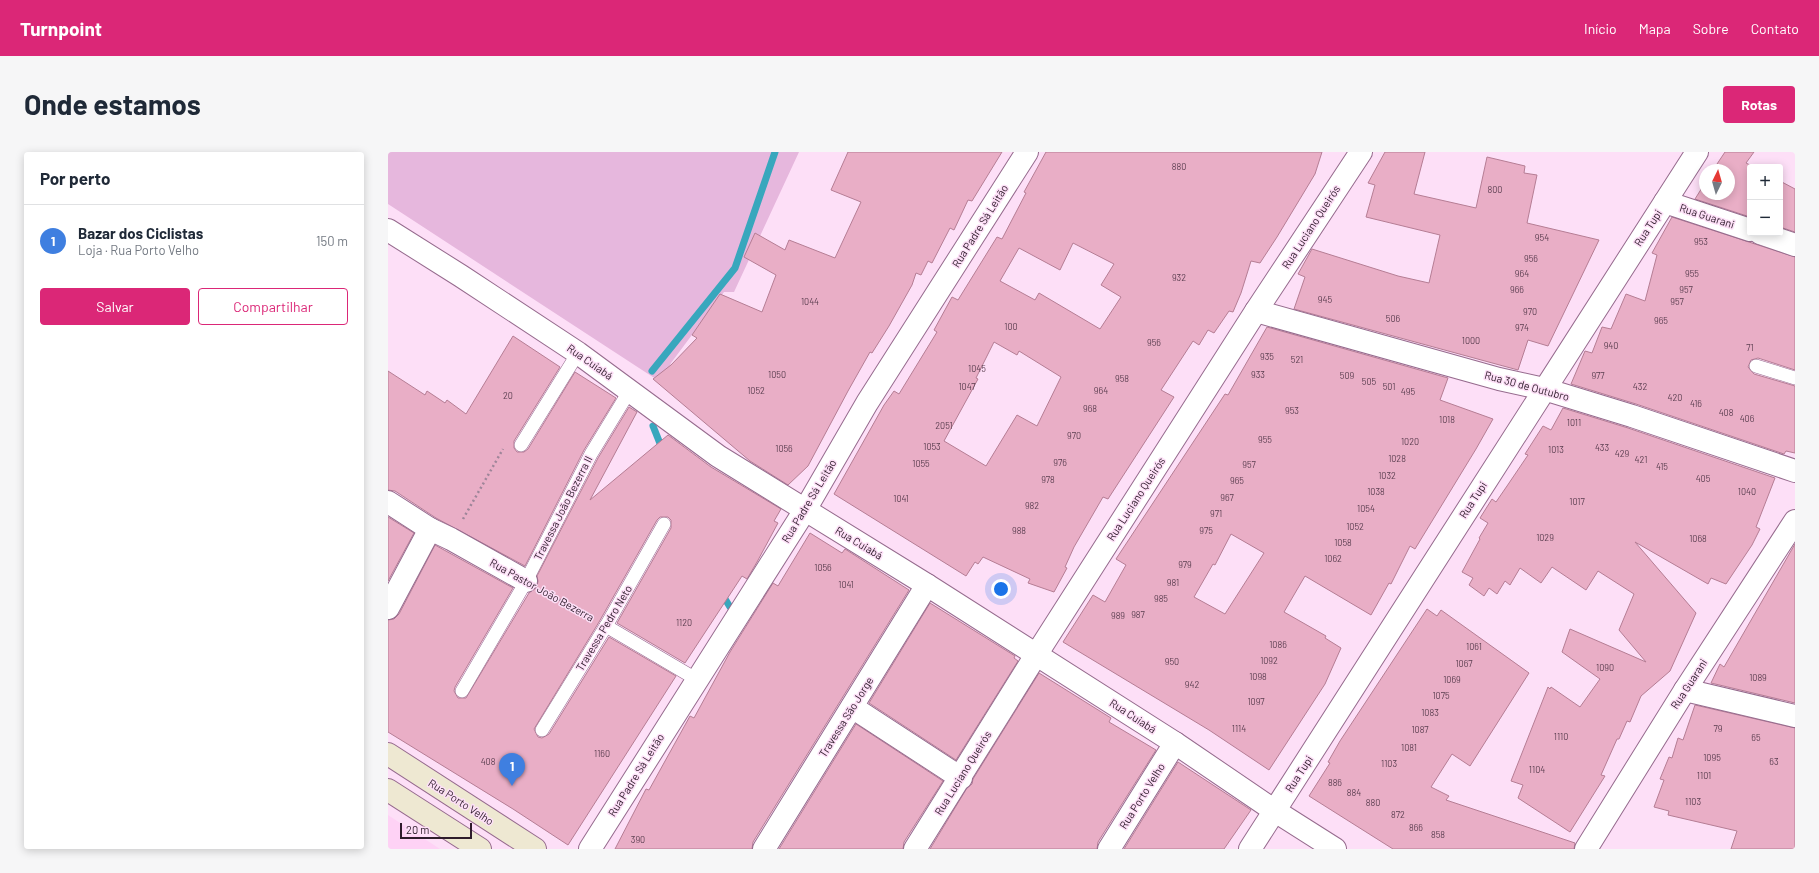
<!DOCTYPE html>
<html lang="pt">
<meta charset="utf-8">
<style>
:root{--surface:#fff;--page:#f6f6f7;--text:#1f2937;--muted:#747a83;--line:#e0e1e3;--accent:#db2777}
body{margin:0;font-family:Barlow,sans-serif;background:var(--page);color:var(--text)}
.controls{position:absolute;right:12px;top:12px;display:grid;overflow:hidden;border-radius:4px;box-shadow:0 2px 10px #0003}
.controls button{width:36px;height:36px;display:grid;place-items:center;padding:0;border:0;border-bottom:1px solid var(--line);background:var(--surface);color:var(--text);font:20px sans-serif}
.compass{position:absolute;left:1311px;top:12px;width:36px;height:36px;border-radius:50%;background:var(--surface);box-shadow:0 2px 10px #0003;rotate:5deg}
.scale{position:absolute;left:12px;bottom:10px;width:72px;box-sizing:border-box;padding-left:4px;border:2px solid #2e1c2b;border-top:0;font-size:11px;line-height:14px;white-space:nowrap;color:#2e1c2b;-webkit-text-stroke:3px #fddff7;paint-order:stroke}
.you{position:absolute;left:613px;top:437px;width:14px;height:14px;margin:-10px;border:3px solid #fff;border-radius:50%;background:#1a73e8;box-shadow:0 0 0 6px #1a73e833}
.badge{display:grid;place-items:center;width:26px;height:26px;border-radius:50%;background:var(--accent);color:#fff;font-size:13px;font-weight:700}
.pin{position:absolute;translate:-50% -33px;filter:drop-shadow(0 1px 2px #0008)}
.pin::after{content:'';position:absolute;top:21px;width:14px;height:12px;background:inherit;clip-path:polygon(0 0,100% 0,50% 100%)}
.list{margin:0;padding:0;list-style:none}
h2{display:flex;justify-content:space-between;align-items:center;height:52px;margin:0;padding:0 16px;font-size:17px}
h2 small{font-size:13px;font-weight:400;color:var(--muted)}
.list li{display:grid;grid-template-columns:26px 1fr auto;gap:12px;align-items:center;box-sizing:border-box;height:72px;padding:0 16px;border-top:1px solid var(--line)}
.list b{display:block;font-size:15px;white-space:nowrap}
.list p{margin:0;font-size:13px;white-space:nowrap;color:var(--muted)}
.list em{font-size:13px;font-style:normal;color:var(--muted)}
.actions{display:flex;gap:8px;padding:12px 16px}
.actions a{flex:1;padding:9px 0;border:1px solid var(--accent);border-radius:4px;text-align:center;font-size:14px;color:var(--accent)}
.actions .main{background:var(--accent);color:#fff}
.map{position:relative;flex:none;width:1407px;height:697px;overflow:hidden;border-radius:4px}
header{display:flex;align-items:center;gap:24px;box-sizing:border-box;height:56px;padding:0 20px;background:var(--accent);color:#fff}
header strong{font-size:19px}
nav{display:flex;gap:22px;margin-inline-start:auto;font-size:14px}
.intro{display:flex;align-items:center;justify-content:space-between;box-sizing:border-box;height:96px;padding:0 24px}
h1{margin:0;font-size:28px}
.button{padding:10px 18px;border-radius:4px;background:var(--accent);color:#fff;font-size:14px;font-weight:700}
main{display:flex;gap:24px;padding:0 24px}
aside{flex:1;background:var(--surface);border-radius:4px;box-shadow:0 2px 10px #0003}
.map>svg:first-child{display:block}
</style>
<header>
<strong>Turnpoint</strong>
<nav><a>Início</a><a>Mapa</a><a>Sobre</a><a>Contato</a></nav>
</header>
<div class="intro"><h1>Onde estamos</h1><a class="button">Rotas</a></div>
<main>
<aside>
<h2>Por perto<small></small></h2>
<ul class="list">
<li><span class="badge" style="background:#3f7fe0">1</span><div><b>Bazar dos Ciclistas</b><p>Loja · Rua Porto Velho</p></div><em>150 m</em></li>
</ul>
<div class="actions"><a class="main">Salvar</a><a>Compartilhar</a></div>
</aside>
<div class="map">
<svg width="1407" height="697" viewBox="0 0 1407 697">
<rect width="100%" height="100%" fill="#fddff7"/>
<path fill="#fed2f5" d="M0,663L52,697H0Z"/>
<path fill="#e6b7dd" d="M0,0H411L346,140H336L283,211L274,231L0,52Z"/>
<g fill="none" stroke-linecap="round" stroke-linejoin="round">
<g stroke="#38a7bd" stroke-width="7">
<path d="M264,219L347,116L387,0"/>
<path d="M265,274L275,299"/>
<path d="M334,442L342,455"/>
</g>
</g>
<g fill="#e9aec6" stroke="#b57d94" fill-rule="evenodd">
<path d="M460,0H614L584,49L580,48L566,78L562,76L544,111L540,109L533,123L528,121L524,133L501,174L484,201L482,200L460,239L420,314L400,333L362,309L265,227L283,213L309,186L304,183L332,142L374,160L388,123L356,105L367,81L397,98L401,88L447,106L473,50L443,38Z"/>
<path d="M658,0H934L927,22L889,85L872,111L863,109L853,141L845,160L841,159L826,181L820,178L811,193L805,189L773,238L786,245L720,347L715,345L686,395L677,415L679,416L666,440L640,431L642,427L595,405L590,412L587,410L578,424L446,342L496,253L506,239L511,242L549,180L546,178L564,145L570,148L609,85L614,87L638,41L636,40ZM685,91L726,112L713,133L733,145L712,177L651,141L647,148L612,129L631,96L672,118ZM606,190L629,203L631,199L673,225L649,274L629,263L598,314L556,289L590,227L588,226Z"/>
<path d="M997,0H1037L1026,42L1088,56L1099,5L1137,14L1136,21L1149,23L1139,71L1211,88L1160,194L1140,188L1130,218L906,157L917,125L910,122L924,97L1010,124L1041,131L1052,83L978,65L987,33L980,31Z"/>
<path d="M1337,0H1366L1358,11L1366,15H1362V65L1307,47L1317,31V42H1341V18H1325Z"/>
<path d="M1392,29L1407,37V80L1392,75Z"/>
<path d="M1284,65L1407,105V218L1370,206L1363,208L1360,215L1366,222L1407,234V301L1398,299L1396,302L1248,252L1183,232L1197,199L1204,201L1214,175L1223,177L1238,142L1257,149L1269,103L1264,101Z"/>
<path d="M879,175L1060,226L1052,248L1105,267L1088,297L1027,397L1022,394L1003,432L1001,431L983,463L917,424L896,460L938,484L937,486L953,496L937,532L881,618L821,578L675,490L705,443L717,450L738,413L728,407L837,242L840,243ZM843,382L876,401L837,462L806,445L825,412L827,413Z"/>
<path d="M125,184L172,215L126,289V296L129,300H136L140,297L187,220L228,246L196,298L137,414L48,366L7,339L0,338V219L37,243L39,239L57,251L59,248L78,262Z"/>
<path d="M241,255L249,260L202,348L280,283L323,315L393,357L386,369L390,371L369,410L359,427L354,424L297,511L229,471L283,376V368L280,365H272L269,368L211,470L146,577L150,585L154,586L161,582L221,485L288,524L180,693L125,657L0,580V468L6,467L11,462L47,393L125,436L67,535L66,539L70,546H78L141,441L149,435L150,429L149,424L210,306Z"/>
<path d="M1175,256L1240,276L1387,326L1368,375L1372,377L1364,393L1338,432L1323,426L1320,432L1247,390L1308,461L1282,519L1253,544L1242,570L1239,569L1231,587H1229L1213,623L1217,624L1182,680L1130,646L1135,633L1123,629L1160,535L1162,537L1163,535L1192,555L1212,527L1174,500L1182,477L1258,510L1231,478L1246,442L1210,419L1198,438L1164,415L1153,431L1132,416L1122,433L1117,429L1109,442L1101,436L1096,444L1081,433L1085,426L1074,420L1092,387L1091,386L1100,371L1092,366L1104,347L1108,350L1119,334L1140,303L1137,302L1155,274L1163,278Z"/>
<path d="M0,365L26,381L0,429Z"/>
<path d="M422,381L454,401L457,397L521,438L365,690L364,697H227L258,637L261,638L302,564L306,566L342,500L385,431L390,434Z"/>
<path d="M1407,392V551L1323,531L1332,512L1336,515Z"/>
<path d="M542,451L627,504L626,506L630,509L568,608L481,551Z"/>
<path d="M1039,457L1049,464L1053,458L1141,521L1082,614L1064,602L1043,635L1061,644L1058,648L1187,691L1186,697H1005L921,644L942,611L940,610L952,589Z"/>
<path d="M651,521L723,566L721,570L768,598L710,690L709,697H542L579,636L584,632L585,627Z"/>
<path d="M1307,553L1407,576V697H1343L1349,679L1280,663L1281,659L1266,655L1276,628L1272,627L1281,605L1284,606L1290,586L1295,588Z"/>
<path d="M468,572L555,629L516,690L515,697H391Z"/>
<path d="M790,610L863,658L836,697H736Z"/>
</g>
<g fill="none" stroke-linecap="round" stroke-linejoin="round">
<defs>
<g id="lane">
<path d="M1368,214L1407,226"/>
<path d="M133,293L190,201"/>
<path d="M218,474L308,527"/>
<path d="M74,539L136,433L203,302L242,238"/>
<path d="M154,578L218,474L276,372"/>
</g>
<g id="street">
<path d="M1277,50L1362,78"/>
<path d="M0,78L73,124L190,201L330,304L539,433L787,591L887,659L947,697"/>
<path d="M1372,81L1407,93"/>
<path d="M868,159L1111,227L1156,237L1244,264L1407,319"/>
<path d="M0,350L42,377L63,387L138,429"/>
<path d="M0,456L42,377"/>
<path d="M1297,538L1407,564"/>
<path d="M464,555L573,626"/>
<path d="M202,697L417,358L479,251L639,0"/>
<path d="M376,697L539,433"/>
<path d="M527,697L648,503L868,159L973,0"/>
<path d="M721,697L787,591"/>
<path d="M862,697L1309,0"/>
<path d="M1198,697L1297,538L1407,369"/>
</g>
<g id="secondary">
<path d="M0,602L147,697"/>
<path d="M0,638L92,697"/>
</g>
</defs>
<use href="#lane" stroke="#966b8e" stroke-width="14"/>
<use href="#street" stroke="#966b8e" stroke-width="24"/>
<use href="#secondary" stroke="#966b8e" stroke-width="24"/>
<g stroke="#9e8599" stroke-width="2.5" stroke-dasharray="2 3" stroke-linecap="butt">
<path d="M75,367L115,297"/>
<path d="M158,440L202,465"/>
</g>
<use href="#lane" stroke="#fff" stroke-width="13"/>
<use href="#street" stroke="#fff" stroke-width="22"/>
<use href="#secondary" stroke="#eee8d2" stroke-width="22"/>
</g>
<g text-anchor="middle" stroke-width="3" stroke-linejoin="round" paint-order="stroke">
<g font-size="9" fill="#5d4052">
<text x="791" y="18">880</text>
<text x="1107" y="41">800</text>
<text x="1154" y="89">954</text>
<text x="1313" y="93">953</text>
<text x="1143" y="110">956</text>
<text x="1134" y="125">964</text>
<text x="1304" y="125">955</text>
<text x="791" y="129">932</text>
<text x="1129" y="141">966</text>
<text x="1298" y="141">957</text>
<text x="937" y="151">945</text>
<text x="422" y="153">1044</text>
<text x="1289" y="153">957</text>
<text x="1142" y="163">970</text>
<text x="1005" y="170">506</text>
<text x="1273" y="172">965</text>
<text x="623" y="178">100</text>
<text x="1134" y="179">974</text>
<text x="1083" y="192">1000</text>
<text x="766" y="194">956</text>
<text x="1223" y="197">940</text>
<text x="1362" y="199">71</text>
<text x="879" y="208">935</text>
<text x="909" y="211">521</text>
<text x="589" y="220">1045</text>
<text x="389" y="226">1050</text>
<text x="870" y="226">933</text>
<text x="959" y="227">509</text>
<text x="1210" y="227">977</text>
<text x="734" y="230">958</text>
<text x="981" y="233">505</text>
<text x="579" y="238">1047</text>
<text x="1001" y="238">501</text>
<text x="1252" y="238">432</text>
<text x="368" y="242">1052</text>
<text x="713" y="242">964</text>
<text x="1020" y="243">495</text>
<text x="120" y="247">20</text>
<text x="1287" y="249">420</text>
<text x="1308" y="255">416</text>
<text x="702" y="260">968</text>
<text x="904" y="262">953</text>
<text x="1338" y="264">408</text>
<text x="1359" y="270">406</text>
<text x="1059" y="271">1018</text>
<text x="1186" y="274">1011</text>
<text x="556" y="277">2051</text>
<text x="686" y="287">970</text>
<text x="877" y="291">955</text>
<text x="1022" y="293">1020</text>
<text x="544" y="298">1053</text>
<text x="1214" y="299">433</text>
<text x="396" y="300">1056</text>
<text x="1168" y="301">1013</text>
<text x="1234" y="305">429</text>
<text x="1009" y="310">1028</text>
<text x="1253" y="311">421</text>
<text x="672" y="314">976</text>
<text x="533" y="315">1055</text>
<text x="861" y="316">957</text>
<text x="1274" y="318">415</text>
<text x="999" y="327">1032</text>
<text x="1315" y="330">405</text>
<text x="660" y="331">978</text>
<text x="849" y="332">965</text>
<text x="988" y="343">1038</text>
<text x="1359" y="343">1040</text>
<text x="839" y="349">967</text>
<text x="513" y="350">1041</text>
<text x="1189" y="353">1017</text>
<text x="644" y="357">982</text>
<text x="978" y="360">1054</text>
<text x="828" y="365">971</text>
<text x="967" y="378">1052</text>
<text x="631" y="382">988</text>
<text x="818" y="382">975</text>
<text x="1157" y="389">1029</text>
<text x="1310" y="390">1068</text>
<text x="955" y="394">1058</text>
<text x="945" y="410">1062</text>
<text x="797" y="416">979</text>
<text x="435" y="419">1056</text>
<text x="785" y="434">981</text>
<text x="458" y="436">1041</text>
<text x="773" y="450">985</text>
<text x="750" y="466">987</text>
<text x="730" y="467">989</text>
<text x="296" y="474">1120</text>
<text x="890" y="496">1086</text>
<text x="1086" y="498">1061</text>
<text x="881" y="512">1092</text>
<text x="784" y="513">950</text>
<text x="1076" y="515">1067</text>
<text x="1217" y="519">1090</text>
<text x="870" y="528">1098</text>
<text x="1370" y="529">1089</text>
<text x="1064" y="531">1069</text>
<text x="804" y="536">942</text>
<text x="1053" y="547">1075</text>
<text x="868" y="553">1097</text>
<text x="1042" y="564">1083</text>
<text x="851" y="580">1114</text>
<text x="1330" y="580">79</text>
<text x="1032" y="581">1087</text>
<text x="1173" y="588">1110</text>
<text x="1368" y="589">65</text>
<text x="1021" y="599">1081</text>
<text x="214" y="605">1160</text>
<text x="1324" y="609">1095</text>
<text x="100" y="613">408</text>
<text x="1386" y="613">63</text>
<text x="1001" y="615">1103</text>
<text x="1149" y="621">1104</text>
<text x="1316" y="627">1101</text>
<text x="947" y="634">886</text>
<text x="966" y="644">884</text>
<text x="1305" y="653">1103</text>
<text x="985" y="654">880</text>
<text x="1010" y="666">872</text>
<text x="1028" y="679">866</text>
<text x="1050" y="686">858</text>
<text x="250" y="691">390</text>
</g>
<g font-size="11" fill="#2e1c2b" stroke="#fddff7">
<text transform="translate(1319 64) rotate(18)" y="4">Rua Guarani</text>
<text transform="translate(592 74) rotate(-58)" y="4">Rua Padre Sá Leitão</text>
<text transform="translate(923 75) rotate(-57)" y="4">Rua Luciano Queirós</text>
<text transform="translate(1260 76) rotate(-57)" y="4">Rua Tupi</text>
<text transform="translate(202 210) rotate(35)" y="4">Rua Cuiabá</text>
<text transform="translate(1139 234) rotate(15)" y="4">Rua 30 de Outubro</text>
<text transform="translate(748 347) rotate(-57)" y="4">Rua Luciano Queirós</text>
<text transform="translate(1085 348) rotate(-57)" y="4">Rua Tupi</text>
<text transform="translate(421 349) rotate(-59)" y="4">Rua Padre Sá Leitão</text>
<text transform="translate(175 356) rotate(-63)" y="4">Travessa João Bezerra II</text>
<text transform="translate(471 391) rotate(31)" y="4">Rua Cuiabá</text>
<text transform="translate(154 438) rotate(29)" y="4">Rua Pastor João Bezerra</text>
<text transform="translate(216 476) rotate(-59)" y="4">Travessa Pedro Neto</text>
<text transform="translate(1301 532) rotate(-57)" y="4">Rua Guarani</text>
<text transform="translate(745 564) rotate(33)" y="4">Rua Cuiabá</text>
<text transform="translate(458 565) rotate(-58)" y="4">Travessa São Jorge</text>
<text transform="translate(575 621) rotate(-58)" y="4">Rua Luciano Queirós</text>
<text transform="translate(911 622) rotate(-57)" y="4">Rua Tupi</text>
<text transform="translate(248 623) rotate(-58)" y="4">Rua Padre Sá Leitão</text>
<text transform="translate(754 644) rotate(-58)" y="4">Rua Porto Velho</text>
<text transform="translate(73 650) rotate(33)" y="4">Rua Porto Velho</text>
</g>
</g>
</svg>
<div class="controls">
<button>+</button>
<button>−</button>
</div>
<svg class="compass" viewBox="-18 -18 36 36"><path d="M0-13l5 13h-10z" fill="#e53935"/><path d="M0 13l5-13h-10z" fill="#747a83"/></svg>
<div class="scale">20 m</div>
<div class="you"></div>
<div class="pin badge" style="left:124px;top:634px;background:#3f7fe0">1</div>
</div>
</main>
